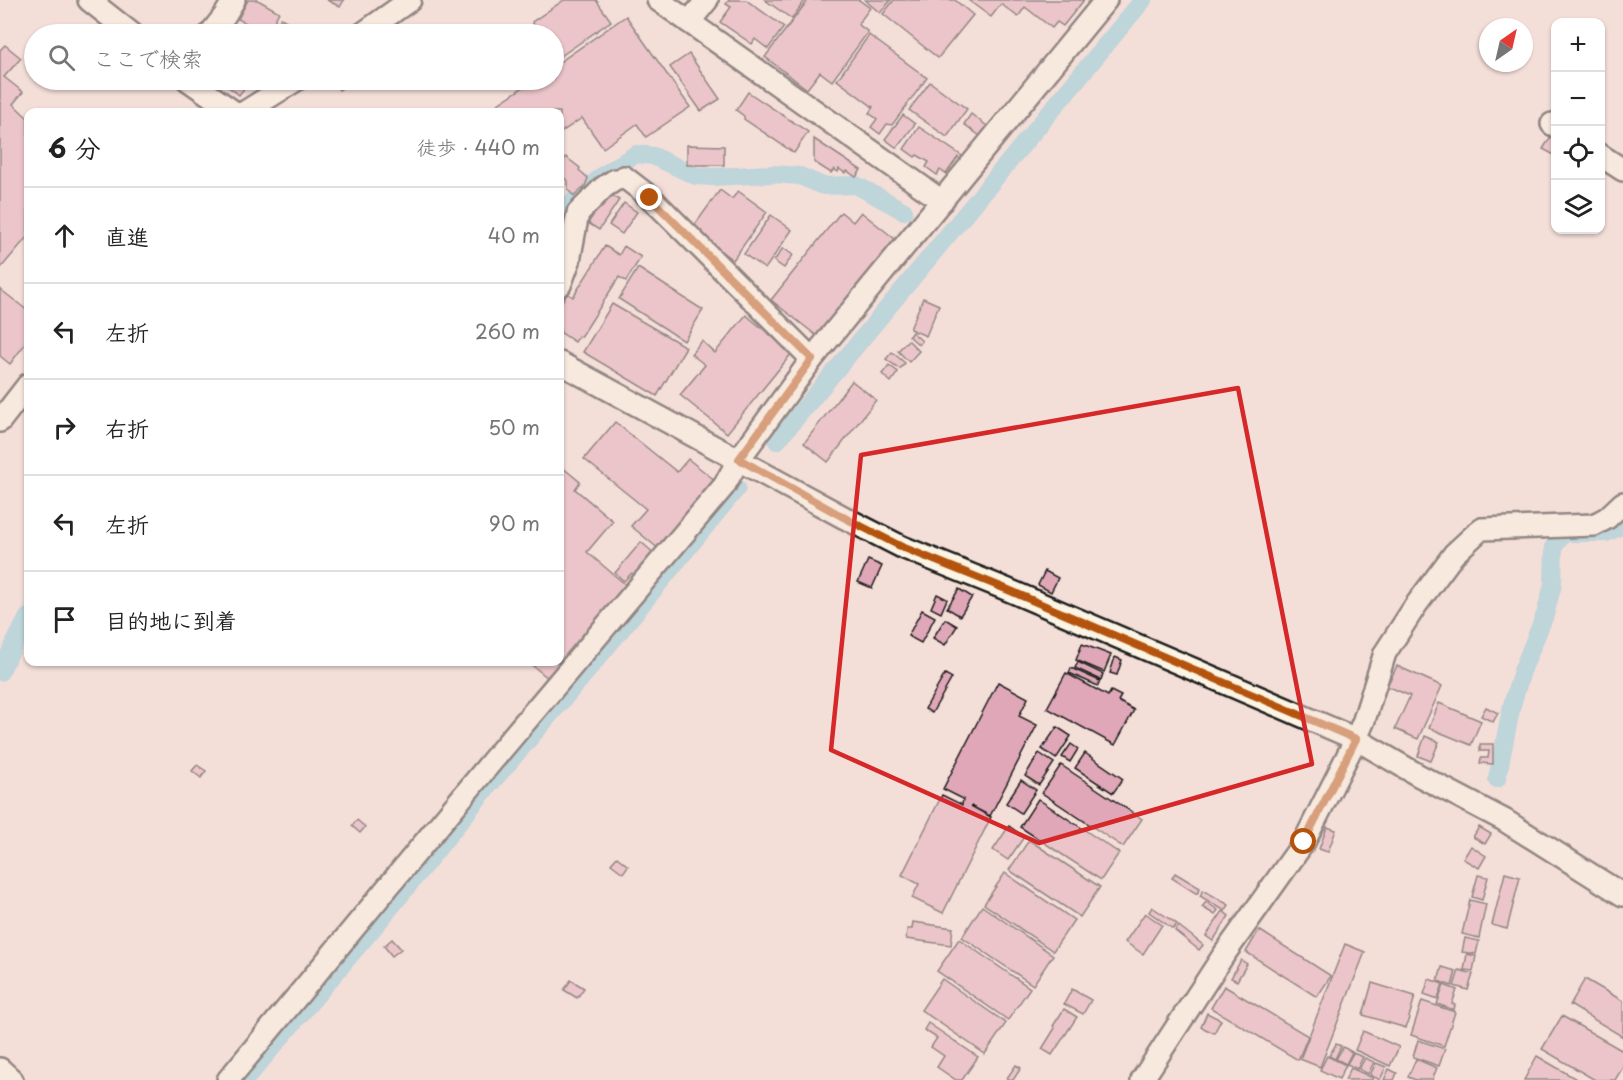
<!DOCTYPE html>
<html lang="ja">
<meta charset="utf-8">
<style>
:root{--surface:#fff;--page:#f2f2f2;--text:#222;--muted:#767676;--line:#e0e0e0}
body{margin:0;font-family:"Playpen Sans","Klee One",sans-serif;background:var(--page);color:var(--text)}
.controls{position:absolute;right:18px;top:18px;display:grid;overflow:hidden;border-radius:12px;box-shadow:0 2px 4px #0004}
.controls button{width:54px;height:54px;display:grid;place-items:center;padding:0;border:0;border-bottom:2px solid var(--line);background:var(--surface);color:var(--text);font:30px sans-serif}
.compass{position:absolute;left:1479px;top:18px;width:54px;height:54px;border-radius:50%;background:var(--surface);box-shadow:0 2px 4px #0004;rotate:34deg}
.stop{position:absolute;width:18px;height:18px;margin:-14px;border:4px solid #b45309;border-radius:50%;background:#fff}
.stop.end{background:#b45309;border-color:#fff;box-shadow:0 2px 6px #0008}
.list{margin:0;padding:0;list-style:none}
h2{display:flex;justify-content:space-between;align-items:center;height:78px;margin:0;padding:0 24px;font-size:26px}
h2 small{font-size:20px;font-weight:400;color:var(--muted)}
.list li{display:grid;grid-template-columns:39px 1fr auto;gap:18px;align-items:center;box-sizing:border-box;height:96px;padding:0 24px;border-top:2px solid var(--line)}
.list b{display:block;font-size:22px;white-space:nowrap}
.list em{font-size:20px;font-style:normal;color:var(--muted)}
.icon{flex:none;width:33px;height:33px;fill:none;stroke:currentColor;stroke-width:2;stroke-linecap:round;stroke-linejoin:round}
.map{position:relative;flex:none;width:1623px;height:1080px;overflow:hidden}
.search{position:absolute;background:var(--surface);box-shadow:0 2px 4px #0004;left:24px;top:24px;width:540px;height:66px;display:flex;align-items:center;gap:15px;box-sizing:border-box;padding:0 21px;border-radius:33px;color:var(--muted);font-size:22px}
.panel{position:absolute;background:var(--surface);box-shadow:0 2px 4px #0004;left:24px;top:108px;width:540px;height:558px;border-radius:12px}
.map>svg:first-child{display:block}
</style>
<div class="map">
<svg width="1623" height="1080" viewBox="0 0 1623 1080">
<rect width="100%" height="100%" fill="#f4ded8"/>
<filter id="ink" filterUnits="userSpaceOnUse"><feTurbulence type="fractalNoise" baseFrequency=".0167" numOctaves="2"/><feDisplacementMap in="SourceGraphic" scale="12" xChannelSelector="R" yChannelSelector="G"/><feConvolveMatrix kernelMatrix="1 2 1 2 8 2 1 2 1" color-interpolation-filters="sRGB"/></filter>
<g filter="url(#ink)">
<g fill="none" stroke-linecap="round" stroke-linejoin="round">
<g stroke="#7dc9dc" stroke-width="18">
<path d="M560,253L571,203L603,175L636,154L653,156L696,176L713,177L773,174L800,176L823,186L856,185L904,211"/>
<path d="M777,441L1143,0"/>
<path d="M0,672L28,617"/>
<path d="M1497,779L1512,705L1522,671L1545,615L1553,584L1554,546L1564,533H1606L1623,525"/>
<path d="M245,1080L386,913L480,796L579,681L737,488"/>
</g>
</g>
<g fill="#e0a7b8" stroke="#1c1c1c" stroke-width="1.5">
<path d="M248,0H258L279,12L267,34L238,19Z"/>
<path d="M327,0H344L340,7Z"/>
<path d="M564,0H596L611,21L558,58L554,52V34H541L532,22Z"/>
<path d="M729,0H746L784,27L768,49L755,39L752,44L720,22L731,7L726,4Z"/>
<path d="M765,0H805L792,19Z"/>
<path d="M808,0H859L870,8L858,24L868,32L832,81L820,72L807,89L765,57Z"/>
<path d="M865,0H891L880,13Z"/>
<path d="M894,0H955L973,15L938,58L883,14Z"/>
<path d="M968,0H1084L1063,26L1057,22L1052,28L1025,7L1018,17L1001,4L991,17Z"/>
<path d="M626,16L690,107L646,137L637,124L603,148L582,118L560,133V112H486L534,80H554V66Z"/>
<path d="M281,18L308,34H271Z"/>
<path d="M869,35L927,78L892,125L887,124L880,134L871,127L877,119L869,113L873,107L837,80Z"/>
<path d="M5,45L21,58L4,77L23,92L13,104L28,118V236L0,269V50Z"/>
<path d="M689,54L720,99L701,111L670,67Z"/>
<path d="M228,80H251L239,95L225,84Z"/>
<path d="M332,80H356L339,90Z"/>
<path d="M930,82L967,109L947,137L909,110Z"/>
<path d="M748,92L808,132L794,153L744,119V116L736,110Z"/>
<path d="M971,114L987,126L980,136L964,124Z"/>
<path d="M903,115L915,124L897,148L885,139Z"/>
<path d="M919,127L965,158L963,161L958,157L946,174L940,170L937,175L926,167L929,162L917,155L915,157L904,149Z"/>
<path d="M1553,133L1556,134V156L1543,149Z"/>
<path d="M814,139L861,170L856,177L847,171L845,173L839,169L838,172L834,169L831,173L814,162Z"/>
<path d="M687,145L724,146V165H687Z"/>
<path d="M566,157L580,168L579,170L588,178L585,186L574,196L568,190V181L560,175V166Z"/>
<path d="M720,190L732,199L738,191L767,212L733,260L691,230Z"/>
<path d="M608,193L619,200L599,230L588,223Z"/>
<path d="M624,203L637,212L622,234L609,225Z"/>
<path d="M841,212L853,222L861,212L895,239L817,336L771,300Z"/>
<path d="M771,215L792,230L765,269L744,254Z"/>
<path d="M605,246L619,255L624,246L641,257L626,281L619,277L581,337L579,336L575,342L560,332V305L567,293L573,297Z"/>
<path d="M783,248L793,255L784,268L774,261Z"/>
<path d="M638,268L703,310L684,341L619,299Z"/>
<path d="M0,289L28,311V340L10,364L0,356Z"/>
<path d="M923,298L939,305L926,336L910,329Z"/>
<path d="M612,304L686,347L657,396L583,352Z"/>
<path d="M746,315L792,353L727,433L680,395L705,365L691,354L702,341L715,353Z"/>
<path d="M912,332L922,341L919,345L909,336Z"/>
<path d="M908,340L919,351L909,362L898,351Z"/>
<path d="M892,352L905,363L900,369L886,359Z"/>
<path d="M889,365L898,372L891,382L882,374Z"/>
<path d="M852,381L876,400L828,462L804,443Z"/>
<path d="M615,422L677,472L688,459L716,481L660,550L631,526L646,509L584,459Z"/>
<path d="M562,467L580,482L575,489L613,521L587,552L626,585L548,678L528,662H560V469Z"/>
<path d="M641,542L656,555L637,577L632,573L624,581L615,573Z"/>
<path d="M868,560L882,566L872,588L858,582Z"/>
<path d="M1045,571L1058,578L1051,592L1038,585Z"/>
<path d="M959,589L972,597L960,616L947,608Z"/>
<path d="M937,594L947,599L941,613L931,608Z"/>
<path d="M922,610L935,617L921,643L908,636Z"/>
<path d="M945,619L957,626L945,645L933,638Z"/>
<path d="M1082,644L1111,655L1104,672L1076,660Z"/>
<path d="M1115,657L1122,660L1117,675L1110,673Z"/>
<path d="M1078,662L1103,674L1101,680L1075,668Z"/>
<path d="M1397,666L1442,686L1418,739L1395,729L1410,696L1387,686Z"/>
<path d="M1071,668L1100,681L1098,686L1069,673Z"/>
<path d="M1066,673L1108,696L1111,691L1121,696L1118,701L1134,710L1115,745L1047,708Z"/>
<path d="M945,674L952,678L932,713L925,709Z"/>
<path d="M998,682L1028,698L1019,716L1037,725L990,816L971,806L991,817L943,913L912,898L919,884L902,875L942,795L962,805L963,799L943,789Z"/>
<path d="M1439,703L1481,721L1471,745L1429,728Z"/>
<path d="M1486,707L1498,713L1493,722L1481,716Z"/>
<path d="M1057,727L1071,736L1056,759L1042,749Z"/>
<path d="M1425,736L1439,742L1431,761L1418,756Z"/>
<path d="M1071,744L1078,749L1070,762L1062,757Z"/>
<path d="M1480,744H1493V764L1480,763L1481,758H1488L1489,751H1480Z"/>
<path d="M1039,753L1054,763L1039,785L1025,776Z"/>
<path d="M1085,753L1123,779L1113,793L1075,768Z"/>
<path d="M197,765L206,771L201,778L192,771Z"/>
<path d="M1061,765L1142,819L1123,847L1042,793Z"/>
<path d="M1021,780L1036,790L1021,813L1006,803Z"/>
<path d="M1038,799L1119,853L1101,880L1020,827Z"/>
<path d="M357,820L365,827L360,833L352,826Z"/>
<path d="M1009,826L1024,837L1008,860L993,850Z"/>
<path d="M1327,827L1336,830L1328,852L1319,849Z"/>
<path d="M1479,827L1491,834L1485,844L1473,837Z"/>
<path d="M1029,840L1100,887L1080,917L1009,870Z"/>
<path d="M1471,846L1486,856L1479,868L1463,859Z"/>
<path d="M617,857L628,866L623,873L611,864Z"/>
<path d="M1005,873L1074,920L1053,951L984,904Z"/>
<path d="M1175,873L1200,888L1197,894L1172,878Z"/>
<path d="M1505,873L1520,877L1507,929L1492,925Z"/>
<path d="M1478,875L1488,877L1482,900L1472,897Z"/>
<path d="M1203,890L1229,905L1225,911L1200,896Z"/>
<path d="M1470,900L1486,904L1479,938L1462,934Z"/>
<path d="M1206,902L1218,910L1215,915L1202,907Z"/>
<path d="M982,906L1053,955L1033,985L962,937Z"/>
<path d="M1152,907L1177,924L1173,929L1149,912Z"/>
<path d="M1223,911L1229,916L1213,941L1206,936Z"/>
<path d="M1145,913L1162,925L1143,954L1125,942Z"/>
<path d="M913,922L953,928L951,945L906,939L907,929H912Z"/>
<path d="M1179,926L1203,945L1199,950L1175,931Z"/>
<path d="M1259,930L1331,976L1317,997L1246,952Z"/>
<path d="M1465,938L1479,941L1476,954L1462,952Z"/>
<path d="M392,939L401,949L392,956L384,946Z"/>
<path d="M959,939L1030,988L1008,1020L937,971Z"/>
<path d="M1345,944L1365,952L1320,1067L1300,1059Z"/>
<path d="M1467,954L1476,956L1473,971L1464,970Z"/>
<path d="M1241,960L1247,964L1237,981L1231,978Z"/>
<path d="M1442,967L1456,971L1452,986L1438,981Z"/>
<path d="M1459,970L1473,974L1468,990L1454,986Z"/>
<path d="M942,979L1006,1023L985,1054L921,1010Z"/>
<path d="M1429,979L1443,984L1438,999L1424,994Z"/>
<path d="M1585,979L1623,1001V1037L1570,1005Z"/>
<path d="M571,980L584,988L577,998L564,990Z"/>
<path d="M1372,983L1415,996L1406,1028L1363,1015Z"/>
<path d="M1444,985L1457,990L1452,1004L1455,1005L1454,1010L1437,1004Z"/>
<path d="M1224,986L1308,1036L1298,1060L1211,1008Z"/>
<path d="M1072,989L1091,1000L1083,1014L1064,1004Z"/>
<path d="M1422,1001L1455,1012L1444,1046L1411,1035Z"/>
<path d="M1064,1009L1077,1017L1052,1055L1042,1049L1055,1028L1053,1026Z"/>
<path d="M1207,1013L1221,1020L1214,1033L1201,1027Z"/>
<path d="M1562,1016L1623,1051V1067L1615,1080H1595L1542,1049Z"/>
<path d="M928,1023L978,1057L962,1080H956L937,1067L944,1056L931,1047L937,1038L924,1030Z"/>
<path d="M1363,1031L1399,1047L1390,1066L1355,1050Z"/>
<path d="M1418,1040L1445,1049L1439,1066L1413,1057Z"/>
<path d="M1336,1044L1341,1046L1335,1059L1329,1056Z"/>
<path d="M1343,1047L1352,1052L1346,1064L1336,1059Z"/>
<path d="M1353,1053L1363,1057L1357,1069L1347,1064Z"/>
<path d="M1327,1056L1346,1065L1339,1079L1320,1070Z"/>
<path d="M1537,1056L1578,1080H1524Z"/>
<path d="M1365,1058L1374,1062L1368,1074L1359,1069Z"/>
<path d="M1416,1059L1437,1068L1432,1080H1416L1408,1077Z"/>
<path d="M1376,1063L1386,1067L1380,1080L1370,1075Z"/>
<path d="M1016,1065L1021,1068L1013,1080H1010L1007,1078Z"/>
<path d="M1351,1068L1373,1078L1372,1080H1345Z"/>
<path d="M1389,1069L1397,1073L1394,1080H1384Z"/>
</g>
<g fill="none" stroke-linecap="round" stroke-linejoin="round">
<defs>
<g id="minor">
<path d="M89,0L132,34"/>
<path d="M658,0L942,201"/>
<path d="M689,22L707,0"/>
<path d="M210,34L225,15L234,0"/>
<path d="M362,34L410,0"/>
<path d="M188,80L234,112"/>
<path d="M245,112L296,80"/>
<path d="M1552,124L1556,126"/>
<path d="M1600,155L1623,170"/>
<path d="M624,177L650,197L812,359"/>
<path d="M560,285L569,261L578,213L604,187L615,180"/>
<path d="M560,363L845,518L902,547L1006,589L1356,739L1418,775L1504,820L1623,895"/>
<path d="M0,421L28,385"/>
<path d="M0,1069L12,1080"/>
<path d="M228,1080L493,760L724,486L739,459L812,359L1106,0"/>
<path d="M1142,1080L1223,956L1304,842L1356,739L1364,720L1385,653L1416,605L1454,554L1481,529L1594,525L1607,518L1623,503"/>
</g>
</defs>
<use href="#minor" stroke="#1c1c1c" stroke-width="26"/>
<use href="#minor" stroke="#fcf5e5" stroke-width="21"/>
</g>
</g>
<g fill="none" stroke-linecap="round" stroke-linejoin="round" filter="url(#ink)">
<path stroke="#b45309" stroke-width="8" d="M650,198L812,359L739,459L845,518L902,547L1006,589L1356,739L1304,842"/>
</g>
<path d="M0 0H1623V1080H0ZM1238,388L1312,764L1039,843L831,750L861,455Z" fill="#f4ded8" fill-opacity=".55" fill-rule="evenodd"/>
<path fill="none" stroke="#d62828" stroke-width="4.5" stroke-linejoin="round" d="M1238,388L1312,764L1039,843L831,750L861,455Z"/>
</svg>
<div class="controls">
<button>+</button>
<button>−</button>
<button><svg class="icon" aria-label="locate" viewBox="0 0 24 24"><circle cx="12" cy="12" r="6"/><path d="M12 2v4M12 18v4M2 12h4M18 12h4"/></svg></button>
<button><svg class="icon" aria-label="layers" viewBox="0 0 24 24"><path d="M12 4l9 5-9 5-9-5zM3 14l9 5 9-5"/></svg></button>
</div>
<svg class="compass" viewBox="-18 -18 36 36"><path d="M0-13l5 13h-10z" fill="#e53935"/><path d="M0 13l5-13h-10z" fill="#767676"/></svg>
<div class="stop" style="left:1304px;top:842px"></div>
<div class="stop end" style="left:650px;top:198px"></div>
<div class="search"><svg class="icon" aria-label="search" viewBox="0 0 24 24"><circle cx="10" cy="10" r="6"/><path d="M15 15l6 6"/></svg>ここで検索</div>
<section class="panel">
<h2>6 分<small>徒歩 · 440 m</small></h2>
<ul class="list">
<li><svg class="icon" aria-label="ahead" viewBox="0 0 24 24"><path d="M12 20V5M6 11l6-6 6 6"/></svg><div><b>直進</b></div><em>40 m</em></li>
<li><svg class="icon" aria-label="left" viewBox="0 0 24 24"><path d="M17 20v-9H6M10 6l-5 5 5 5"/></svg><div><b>左折</b></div><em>260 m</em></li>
<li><svg class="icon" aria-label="right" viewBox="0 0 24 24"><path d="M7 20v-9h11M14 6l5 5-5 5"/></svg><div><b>右折</b></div><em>50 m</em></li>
<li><svg class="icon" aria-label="left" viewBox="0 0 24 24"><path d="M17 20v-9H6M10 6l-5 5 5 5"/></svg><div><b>左折</b></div><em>90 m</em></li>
<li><svg class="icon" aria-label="arrive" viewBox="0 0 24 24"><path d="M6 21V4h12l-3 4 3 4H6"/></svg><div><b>目的地に到着</b></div></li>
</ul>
</section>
</div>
